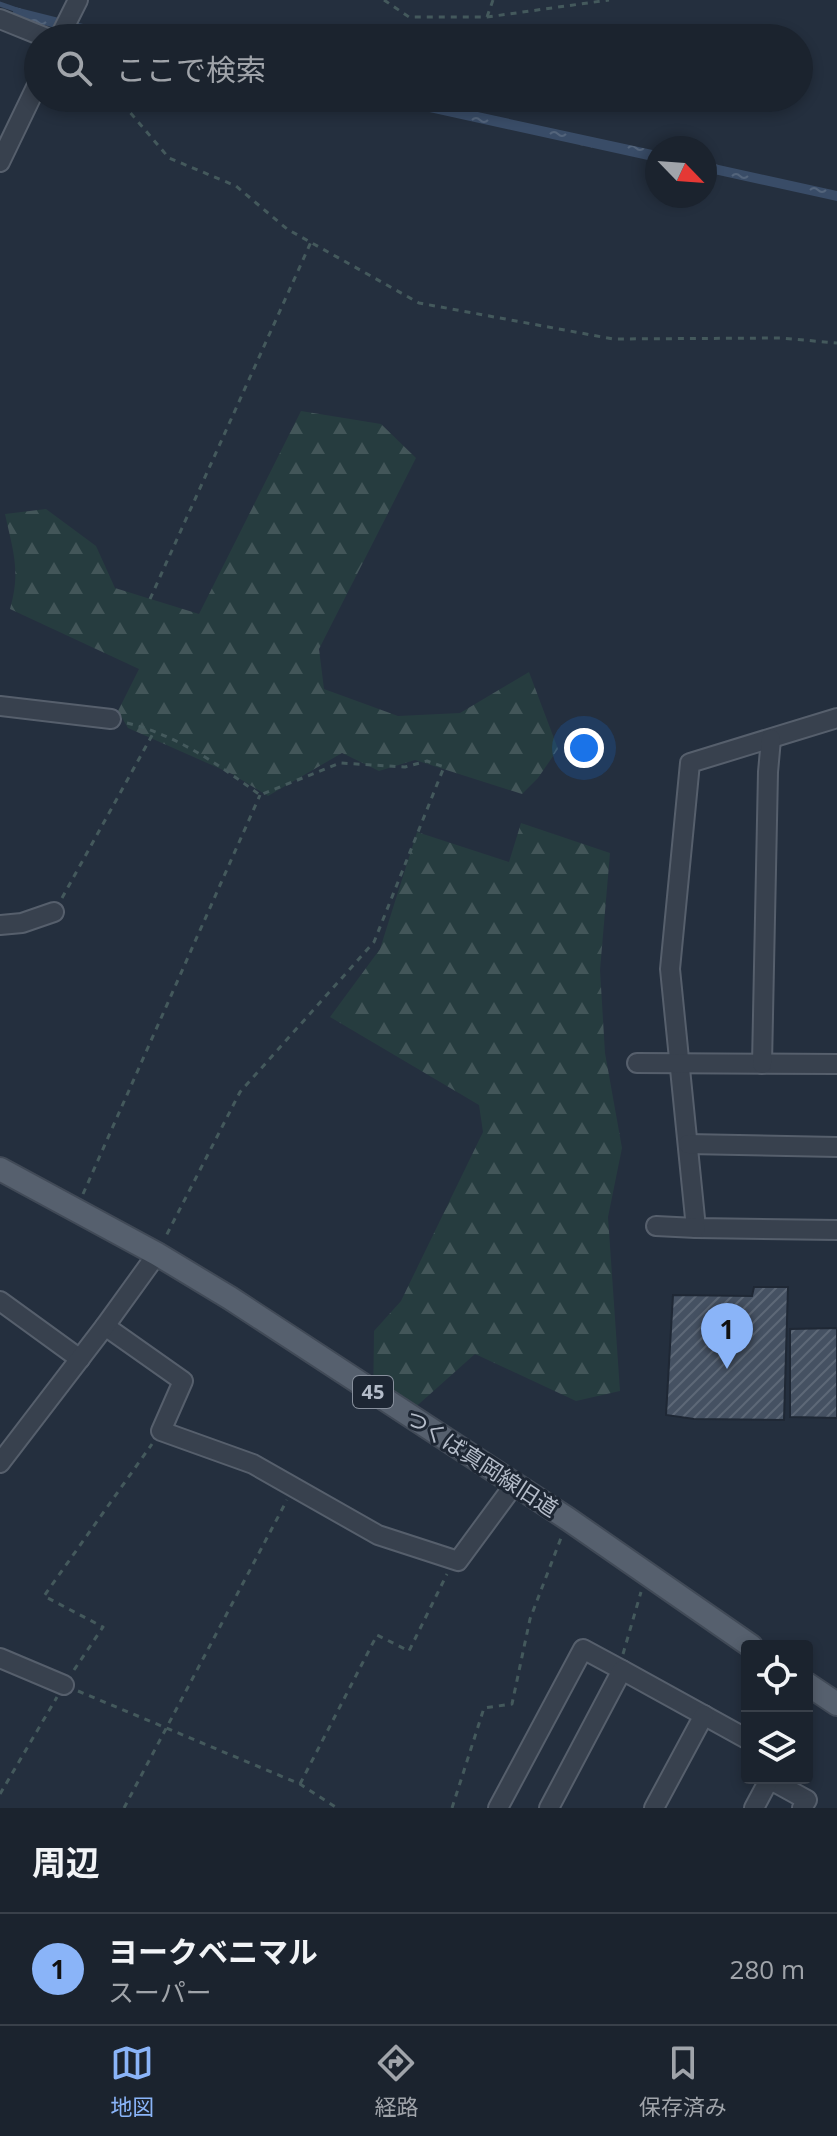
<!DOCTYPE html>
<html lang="ja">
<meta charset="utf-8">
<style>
:root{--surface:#1b232e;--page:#282f3a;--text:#f1f3f6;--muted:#a0a4aa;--line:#39404a;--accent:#8ab4f8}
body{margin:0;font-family:"Open Sans","Noto Sans JP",sans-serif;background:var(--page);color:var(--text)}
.controls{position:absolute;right:24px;bottom:24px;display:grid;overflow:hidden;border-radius:8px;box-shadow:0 4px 12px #0003}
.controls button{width:72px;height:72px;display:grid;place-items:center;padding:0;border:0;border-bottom:2px solid var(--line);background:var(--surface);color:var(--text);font:40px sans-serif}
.compass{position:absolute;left:645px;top:136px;width:72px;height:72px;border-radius:50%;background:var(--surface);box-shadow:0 4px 12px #0003;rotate:115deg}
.you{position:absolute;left:584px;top:748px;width:28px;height:28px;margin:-20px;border:6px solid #fff;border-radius:50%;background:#1a73e8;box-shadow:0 0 0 12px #1a73e833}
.badge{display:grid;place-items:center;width:52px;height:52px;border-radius:50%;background:var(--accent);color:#111;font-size:26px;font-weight:700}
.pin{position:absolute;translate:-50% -66px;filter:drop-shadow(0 2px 4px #0008)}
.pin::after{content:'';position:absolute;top:42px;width:28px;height:24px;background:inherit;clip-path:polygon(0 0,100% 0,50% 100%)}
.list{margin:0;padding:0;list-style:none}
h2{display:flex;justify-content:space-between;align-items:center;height:104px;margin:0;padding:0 32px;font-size:34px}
h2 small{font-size:26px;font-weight:400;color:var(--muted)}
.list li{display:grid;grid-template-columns:52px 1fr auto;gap:24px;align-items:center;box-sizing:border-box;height:112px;padding:0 32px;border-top:2px solid var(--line)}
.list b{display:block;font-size:30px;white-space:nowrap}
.list p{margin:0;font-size:26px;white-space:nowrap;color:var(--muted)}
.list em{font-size:26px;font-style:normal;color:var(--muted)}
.icon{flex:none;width:44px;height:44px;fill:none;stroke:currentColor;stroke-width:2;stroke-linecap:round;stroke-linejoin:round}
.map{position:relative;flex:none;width:837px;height:1808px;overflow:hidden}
.search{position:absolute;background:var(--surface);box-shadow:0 4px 12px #0003;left:24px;right:24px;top:24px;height:88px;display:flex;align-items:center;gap:20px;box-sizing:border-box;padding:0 28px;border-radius:44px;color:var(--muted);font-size:30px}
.sheet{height:216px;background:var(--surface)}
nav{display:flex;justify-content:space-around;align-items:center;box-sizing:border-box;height:112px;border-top:2px solid var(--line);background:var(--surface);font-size:22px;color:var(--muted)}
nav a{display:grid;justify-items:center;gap:4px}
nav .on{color:var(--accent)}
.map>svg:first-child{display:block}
</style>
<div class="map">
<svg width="837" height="1808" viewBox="0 0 837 1808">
<defs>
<pattern id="forest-firs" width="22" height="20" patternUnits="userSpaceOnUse" patternTransform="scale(2)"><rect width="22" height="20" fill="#263c3f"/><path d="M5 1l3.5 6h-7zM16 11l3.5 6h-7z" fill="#435659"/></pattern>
<pattern id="water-ripples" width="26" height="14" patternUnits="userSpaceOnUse" patternTransform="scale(2)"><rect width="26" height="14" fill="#394c67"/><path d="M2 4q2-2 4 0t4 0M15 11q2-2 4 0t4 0" fill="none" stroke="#53647b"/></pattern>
<pattern id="building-hatch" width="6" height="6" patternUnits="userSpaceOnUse" patternTransform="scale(2)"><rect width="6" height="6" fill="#455162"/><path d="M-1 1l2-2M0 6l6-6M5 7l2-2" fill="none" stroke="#5d6877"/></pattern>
</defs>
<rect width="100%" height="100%" fill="#242f3e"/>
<g fill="url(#forest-firs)">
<path d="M301,411L381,424L416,458L319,649L324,689L398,716L460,713L529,672L558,749L538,778L522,794L415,760L379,771L342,753L268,796L232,774L128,728L118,711L139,669L10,609C21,571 13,551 5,514L46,509L96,546L115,588L199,614Z"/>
<path d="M521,823L610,853L600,970L605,1053L622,1148L608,1217L620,1391L576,1401L475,1354L401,1420L373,1407L374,1331L401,1301L483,1132L479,1105L330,1017L380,949L417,832L509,862Z"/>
</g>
<g fill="url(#water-ripples)">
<path d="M15,7L139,38H92L11,16Z"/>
<path d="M366,98H413L657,151V162Z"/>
<path d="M705,162L837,191V201L705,172Z"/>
</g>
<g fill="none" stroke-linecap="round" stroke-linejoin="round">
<path stroke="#394c67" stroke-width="5" d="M0,4L20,11"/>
</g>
<g fill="url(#building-hatch)" stroke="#1f2835" stroke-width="2">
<path d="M754,1287H788L784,1420L694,1419L666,1415L673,1295L752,1296Z"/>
<path d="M837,1328V1418L790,1417V1329Z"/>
</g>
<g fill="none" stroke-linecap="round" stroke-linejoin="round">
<defs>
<g id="minor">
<path d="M0,19L47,38"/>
<path d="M59,38L78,0"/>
<path d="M0,162L38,83"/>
<path d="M0,706L111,719"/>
<path d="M837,718L690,763L670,969L696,1228L837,1230"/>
<path d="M0,925L22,923L54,912"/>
<path d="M637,1063L837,1064"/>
<path d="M762,1064L768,772L771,739"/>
<path d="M688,1144L837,1147"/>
<path d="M656,1226L696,1228"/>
<path d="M0,1301L80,1359"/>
<path d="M105,1326L183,1381L161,1431L253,1464L378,1535L458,1561L514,1485"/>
<path d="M0,1463L105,1326L157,1254"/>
<path d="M0,1658L64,1685"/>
<path d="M769,1779L807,1800L802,1808"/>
<path d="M498,1808L583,1649L622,1670"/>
<path d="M549,1808L622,1670L747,1739"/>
<path d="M654,1808L704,1715"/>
<path d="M754,1808L770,1778"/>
</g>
<g id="major">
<path d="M0,1169L157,1254L230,1298L568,1519L751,1646"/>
<path d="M807,1684L837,1704"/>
</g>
</defs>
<use href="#minor" stroke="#565f6c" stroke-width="22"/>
<use href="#major" stroke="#414a57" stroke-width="26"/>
<g stroke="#44595c" stroke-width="3" stroke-dasharray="6 6" stroke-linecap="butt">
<path d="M384,0L409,17H487L609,0"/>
<path d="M487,17L493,0"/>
<path d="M112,98L128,110L169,158L236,186L287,229L419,303L613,339L780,338L837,343"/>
<path d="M150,599L311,242"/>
<path d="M127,723C177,735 219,765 260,795L340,763L405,767L427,761L444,767L374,942L240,1092L165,1238"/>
<path d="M62,898L155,730"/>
<path d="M83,1194L260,795"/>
<path d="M623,1654L641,1592"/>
<path d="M74,1670L103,1627L44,1596L152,1444"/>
<path d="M78,1691L300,1784L337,1808"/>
<path d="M300,1784L377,1635L409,1651L447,1574"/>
<path d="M0,1794L57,1697"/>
<path d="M124,1808L287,1500"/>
<path d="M452,1808L484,1708L512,1704L530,1619L561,1538"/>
</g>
<use href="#minor" stroke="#38414e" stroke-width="18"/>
<use href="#major" stroke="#56606e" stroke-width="22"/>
</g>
<g text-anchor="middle" stroke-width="6" stroke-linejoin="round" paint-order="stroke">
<rect fill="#1d2633" stroke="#878f9c" stroke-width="2" x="353" y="1376" width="40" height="32" rx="6"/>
<g font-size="20" font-weight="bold" fill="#b4bcc9">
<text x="373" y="1399">45</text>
</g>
<g font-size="22" fill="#b4bcc9" stroke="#1d2633">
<text transform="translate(482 1463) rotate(33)" y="8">つくば真岡線旧道</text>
</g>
</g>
</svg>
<div class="controls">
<button><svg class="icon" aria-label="locate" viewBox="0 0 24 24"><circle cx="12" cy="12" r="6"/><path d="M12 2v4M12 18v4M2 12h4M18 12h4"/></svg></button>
<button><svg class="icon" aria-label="layers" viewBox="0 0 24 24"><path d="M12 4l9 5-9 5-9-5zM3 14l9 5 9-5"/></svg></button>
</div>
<svg class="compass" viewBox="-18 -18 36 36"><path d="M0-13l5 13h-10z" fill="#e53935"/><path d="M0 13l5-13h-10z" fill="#a0a4aa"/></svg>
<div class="you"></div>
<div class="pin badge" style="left:727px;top:1369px">1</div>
<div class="search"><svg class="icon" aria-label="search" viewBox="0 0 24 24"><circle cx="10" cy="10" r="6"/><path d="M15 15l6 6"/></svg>ここで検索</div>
</div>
<section class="sheet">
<h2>周辺<small></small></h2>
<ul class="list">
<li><span class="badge">1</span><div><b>ヨークベニマル</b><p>スーパー</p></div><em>280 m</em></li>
</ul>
</section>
<nav>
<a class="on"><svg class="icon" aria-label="map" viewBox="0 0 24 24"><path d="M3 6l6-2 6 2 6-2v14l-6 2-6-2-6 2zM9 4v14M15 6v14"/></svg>地図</a>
<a><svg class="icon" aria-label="directions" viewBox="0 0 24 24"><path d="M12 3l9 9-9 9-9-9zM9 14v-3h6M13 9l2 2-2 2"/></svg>経路</a>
<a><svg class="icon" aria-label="saved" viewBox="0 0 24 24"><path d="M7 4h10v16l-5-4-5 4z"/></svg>保存済み</a>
</nav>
